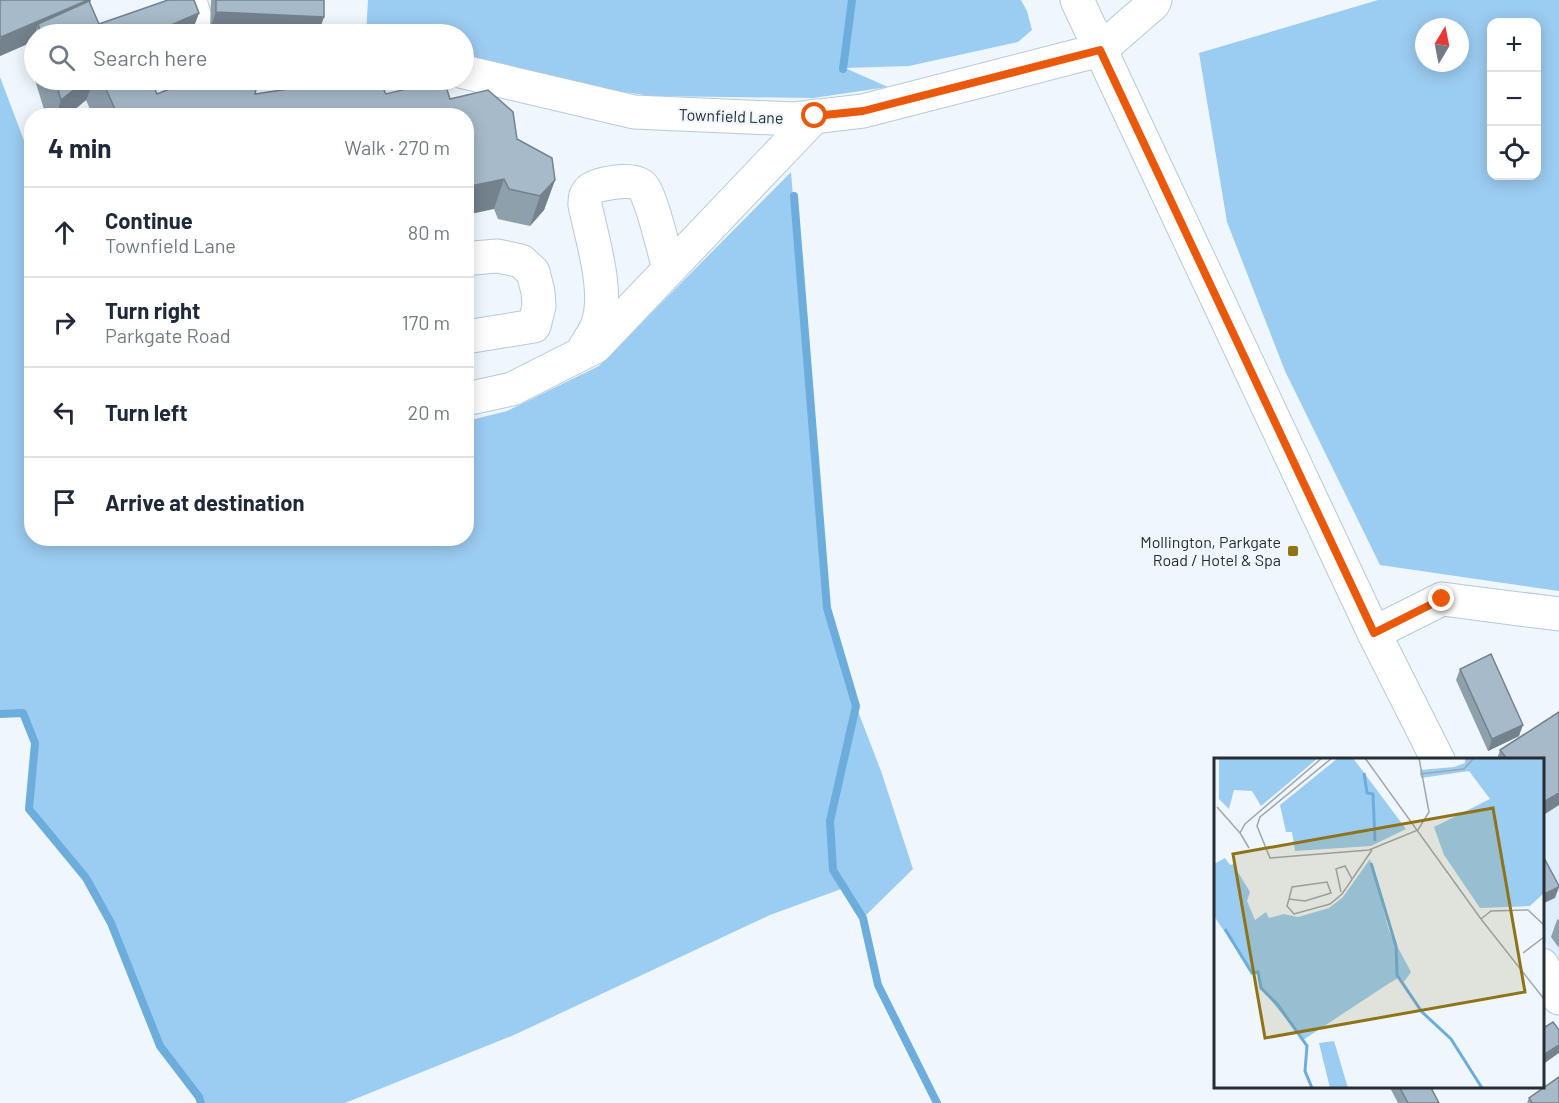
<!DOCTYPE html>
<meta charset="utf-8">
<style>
:root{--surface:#fff;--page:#f2f2f3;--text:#1f2937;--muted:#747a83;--line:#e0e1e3}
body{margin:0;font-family:Barlow,sans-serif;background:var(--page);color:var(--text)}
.controls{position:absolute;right:18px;top:18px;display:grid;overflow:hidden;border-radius:12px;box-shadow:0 3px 15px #0003}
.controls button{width:54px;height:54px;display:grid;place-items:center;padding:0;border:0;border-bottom:2px solid var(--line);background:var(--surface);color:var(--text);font:30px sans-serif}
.compass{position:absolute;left:1415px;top:18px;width:54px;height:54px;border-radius:50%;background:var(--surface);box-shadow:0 3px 15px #0003;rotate:10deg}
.stop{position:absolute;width:18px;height:18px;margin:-14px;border:4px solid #ea580c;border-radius:50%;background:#fff}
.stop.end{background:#ea580c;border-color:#fff;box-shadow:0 2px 6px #0008}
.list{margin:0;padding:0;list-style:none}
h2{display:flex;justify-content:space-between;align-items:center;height:78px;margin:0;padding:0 24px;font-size:26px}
h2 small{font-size:20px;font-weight:400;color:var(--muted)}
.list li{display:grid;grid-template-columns:39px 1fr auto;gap:18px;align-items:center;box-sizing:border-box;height:90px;padding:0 24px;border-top:2px solid var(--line)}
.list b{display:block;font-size:22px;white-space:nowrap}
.list p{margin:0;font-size:20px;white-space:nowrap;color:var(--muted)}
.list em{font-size:20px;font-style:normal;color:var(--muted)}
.icon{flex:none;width:33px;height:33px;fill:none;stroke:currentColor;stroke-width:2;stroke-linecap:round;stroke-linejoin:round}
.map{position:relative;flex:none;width:1559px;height:1103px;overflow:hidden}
.search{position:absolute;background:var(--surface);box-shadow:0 3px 15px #0003;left:24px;top:24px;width:450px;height:66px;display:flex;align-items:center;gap:15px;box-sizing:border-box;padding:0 21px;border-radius:33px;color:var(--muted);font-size:22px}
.panel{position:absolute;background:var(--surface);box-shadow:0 3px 15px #0003;left:24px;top:108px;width:450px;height:438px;border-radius:24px}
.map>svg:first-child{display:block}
</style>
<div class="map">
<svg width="1559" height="1103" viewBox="0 0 1559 1103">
<rect width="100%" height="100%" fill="#eff7fd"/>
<path fill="#deeefb" d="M1559,717V971L1543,937L1542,760H1494Z"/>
<g fill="#9bccf1" fill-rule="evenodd">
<path d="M368,0H1021L1027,11L1032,30L1018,42L909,66L845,68L888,87L813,98L651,96L572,84L464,64V34H366Z"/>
<path d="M1378,0H1559V591L1380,565L1285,371L1227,222L1199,53ZM1492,22H1536V176H1492ZM1424,27H1460V63H1424Z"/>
<path d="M0,77L31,159L32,538H466L467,421L507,411L599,366L791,172L827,608L856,706L881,771L913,869L863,918L844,888L770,915L514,1035L345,1103H201L199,1097L160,1046L111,923L72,861L29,809L35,743L24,713L0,714Z"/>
</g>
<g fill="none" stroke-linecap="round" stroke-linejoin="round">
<g stroke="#6caddb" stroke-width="8">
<path d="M843,69L852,0"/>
<path d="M794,196L827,608L856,706L830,821L833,870L863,918L878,985L937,1103"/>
<path d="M0,714L23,713L35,743L29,809L86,878L111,923L160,1046L199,1097L201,1103"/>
</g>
<defs>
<g id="minor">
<path d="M190,0L194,15L203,34"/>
<path d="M464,72L634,112L795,119L863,111L1100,50L1153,4L1155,0"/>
<path d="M466,260L473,258L498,256L521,261L533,272L538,292L539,306L534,326L466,337"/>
<path d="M585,347C589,340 594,334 597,326C610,294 592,239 585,205C584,191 591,187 604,184C615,182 631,179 641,185C650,190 665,255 669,269"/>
<path d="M466,399L512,389L595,347L815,116"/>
<path d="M1374,633L1442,599L1559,614"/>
</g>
<g id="major">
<path d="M1077,0L1374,633L1438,760"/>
<path d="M1542,965L1559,998"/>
</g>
</defs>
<use href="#minor" stroke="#b5c9d9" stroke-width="35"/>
<use href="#major" stroke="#b5c9d9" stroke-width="35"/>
<use href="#minor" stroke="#fff" stroke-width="33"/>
<use href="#major" stroke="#fff" stroke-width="33"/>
</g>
<g fill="#8fa0ad">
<path d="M0,0L90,3L99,24L199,13L191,34H34V78L27,54L32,42L0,56Z"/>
<path d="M211,0H324V17L318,33L210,29Z"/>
<path d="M35,80H151L157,94H386L450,99L517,139L555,180L544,210L530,226L498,219L494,209L466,116H93L86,100L67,116H46Z"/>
<path d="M1460,669L1519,736L1488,751L1456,680Z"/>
<path d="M1500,750L1542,759H1497Z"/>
<path d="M1559,919V948L1551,937L1557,920Z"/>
<path d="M1389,1086H1437L1432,1090L1439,1103H1398Z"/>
<path d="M1529,1098L1559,1103H1527Z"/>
</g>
<g fill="#74828d">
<path d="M88,0H91L84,20L38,24L32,42L0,56V40L1,37Z"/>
<path d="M216,12L324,17L318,33L210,29Z"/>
<path d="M199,13L191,34H150Z"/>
<path d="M86,80H94L86,100L67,116H56L61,100Z"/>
<path d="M504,179L494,209L466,215V187Z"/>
<path d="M555,180L544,210L530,226L540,196Z"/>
<path d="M1523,725L1519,736L1488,751L1492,739Z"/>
<path d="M1559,793V805L1542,816V803Z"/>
<path d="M1559,887L1555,898L1542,904V895Z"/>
<path d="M1559,1045V1053L1542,1065V1056Z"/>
</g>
<g fill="#a6bac9" stroke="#74828d" stroke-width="1.5">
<path d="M0,0H88L1,37L0,35Z"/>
<path d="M168,0H194L199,13L150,34H41L38,24L89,1L99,24Z"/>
<path d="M216,0H324V17L216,12Z"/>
<path d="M55,80H86L61,100Z"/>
<path d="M102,80H151L157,94L192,80H258L255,94L348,80H379L386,94L444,80L450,99L488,90L513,112L517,139L552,158L555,180L540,196L509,189L504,179L466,187V116H349V114L343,116H118Z"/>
<path d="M1491,654L1523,725L1492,739L1460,669Z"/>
<path d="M1559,712V793L1542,803V759H1507L1500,750Z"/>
<path d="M1542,854L1559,886V887L1542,895Z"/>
<path d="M1553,1022L1559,1030V1045L1542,1056V1029Z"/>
<path d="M1559,1077V1103H1532L1529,1098Z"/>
<path d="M1399,1086H1430L1439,1103H1408Z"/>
</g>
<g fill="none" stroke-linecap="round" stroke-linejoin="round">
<path stroke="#ea580c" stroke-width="8" d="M815,116L863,111L1100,50L1374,633L1442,599"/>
</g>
<rect fill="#8e7318" stroke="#eff7fd" stroke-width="2" x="1287" y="545" width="12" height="12" rx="3"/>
<g text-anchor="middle" stroke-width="4.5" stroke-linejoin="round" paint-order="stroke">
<g font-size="16" fill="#262d33" stroke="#eff7fd">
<text transform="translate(731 116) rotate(2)" y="6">Townfield Lane</text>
</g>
<g font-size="16" fill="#262d33" stroke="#eff7fd" text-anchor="end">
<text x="1281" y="548">Mollington, Parkgate<tspan x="1281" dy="18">Road / Hotel &amp; Spa</tspan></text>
</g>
</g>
<g transform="translate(1214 758)">
<rect width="330" height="330" fill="#eff7fd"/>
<path d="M5,0H104L47,48L38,33L20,32L15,51L5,41ZM124,0H139L192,71L157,88L81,93L78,74H72L66,47ZM251,0H330V135L316,148L266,150L230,97L220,69L276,41L255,13L207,20L206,12L240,9L251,5ZM11,100L16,107L19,106L36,134L33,143L41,162L52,154L55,160L70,156L84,159L115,150L129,139L156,101L175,173L197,214L190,224L186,219L174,226L89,282L47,230L44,214L38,215L0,158V106ZM120,283L134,330H116L105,285Z" fill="#9bccf1"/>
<path fill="none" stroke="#6caddb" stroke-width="3" d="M150,15L153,35L159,36L161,83M157,105L182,188L183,217L208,254L237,281L268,330M11,171L38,215L44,214L47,230L64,247L93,288L91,313L98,330"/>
<path fill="none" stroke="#9fa6ac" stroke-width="1.5" d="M118,0L46,59L43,68L56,100L155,92L204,72L215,54L205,0M151,0L267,161L330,241M206,16L250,11L260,0M3,49L26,75M35,90L26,75L31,66L108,0M127,134L122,111L131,108L138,121M75,141L78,129L113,124L117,135L91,143L75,141L73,148L80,156L116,146L128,136L158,92M267,161L277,153L314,152L330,167M309,195L330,179"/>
<path fill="#8e7318" fill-opacity="0.15" stroke="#8e7318" stroke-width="3" d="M279,50L311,234L51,280L19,96Z"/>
<rect width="330" height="330" fill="none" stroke="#262d33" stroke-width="3"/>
</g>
</svg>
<div class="controls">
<button>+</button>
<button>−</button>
<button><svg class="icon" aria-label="locate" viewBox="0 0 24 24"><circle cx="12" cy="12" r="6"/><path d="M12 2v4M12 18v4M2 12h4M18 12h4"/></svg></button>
</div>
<svg class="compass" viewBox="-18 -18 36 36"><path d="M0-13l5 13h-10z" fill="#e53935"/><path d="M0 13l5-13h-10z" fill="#747a83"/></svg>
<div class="stop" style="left:815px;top:116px"></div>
<div class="stop end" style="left:1442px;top:599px"></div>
<div class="search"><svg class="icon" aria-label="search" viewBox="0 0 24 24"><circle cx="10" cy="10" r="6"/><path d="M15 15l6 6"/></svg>Search here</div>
<section class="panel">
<h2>4 min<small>Walk · 270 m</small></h2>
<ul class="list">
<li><svg class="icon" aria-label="ahead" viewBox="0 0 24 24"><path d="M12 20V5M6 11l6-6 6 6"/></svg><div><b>Continue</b><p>Townfield Lane</p></div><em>80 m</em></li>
<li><svg class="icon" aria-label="right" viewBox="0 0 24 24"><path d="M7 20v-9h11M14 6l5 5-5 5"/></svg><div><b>Turn right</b><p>Parkgate Road</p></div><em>170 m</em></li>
<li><svg class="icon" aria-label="left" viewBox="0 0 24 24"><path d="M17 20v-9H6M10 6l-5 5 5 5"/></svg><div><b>Turn left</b></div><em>20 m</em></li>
<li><svg class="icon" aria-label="arrive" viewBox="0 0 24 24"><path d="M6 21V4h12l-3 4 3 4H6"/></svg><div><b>Arrive at destination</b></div></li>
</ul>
</section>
</div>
